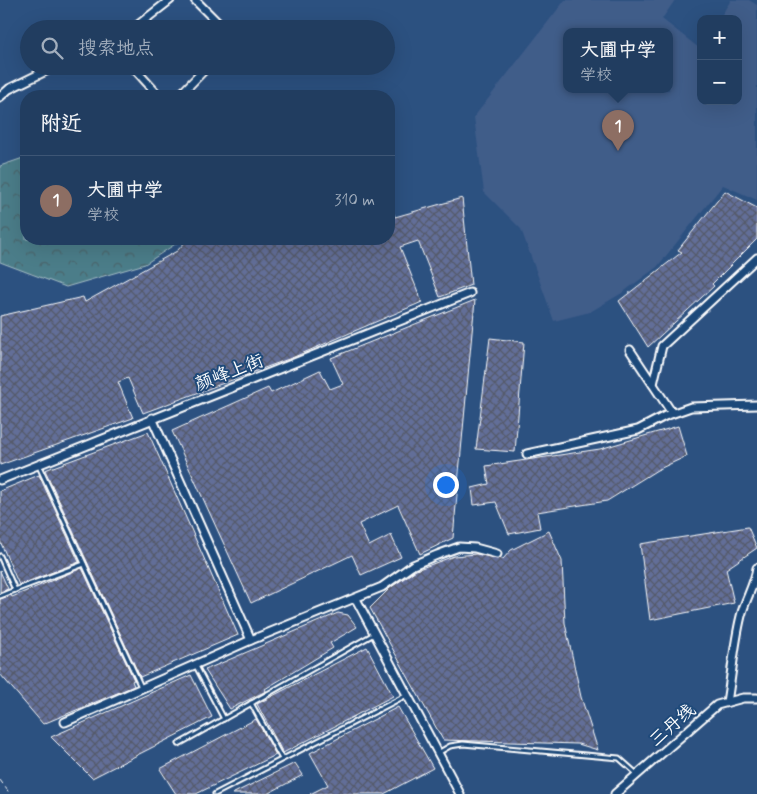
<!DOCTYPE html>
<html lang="zh">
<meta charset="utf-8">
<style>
:root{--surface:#213d60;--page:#2d4869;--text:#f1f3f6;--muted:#a2aebd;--line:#3e5675;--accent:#ffd166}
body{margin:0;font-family:Mynerve,"LXGW WenKai TC",sans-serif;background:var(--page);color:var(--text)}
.controls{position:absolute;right:15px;top:15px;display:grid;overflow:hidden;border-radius:10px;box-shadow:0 5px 20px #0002}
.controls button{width:45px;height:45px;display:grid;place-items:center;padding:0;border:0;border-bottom:1px solid var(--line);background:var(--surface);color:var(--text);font:25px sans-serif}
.you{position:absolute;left:445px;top:484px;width:18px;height:18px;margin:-12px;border:4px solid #fff;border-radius:50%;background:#1a73e8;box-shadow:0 0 0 8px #1a73e833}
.badge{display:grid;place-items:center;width:32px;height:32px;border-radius:50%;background:var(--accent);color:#fff;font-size:16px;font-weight:700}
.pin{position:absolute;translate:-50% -41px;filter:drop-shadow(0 1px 2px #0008)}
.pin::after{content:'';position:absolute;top:26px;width:18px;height:15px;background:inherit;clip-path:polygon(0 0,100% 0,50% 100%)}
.popup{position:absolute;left:563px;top:28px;width:110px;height:65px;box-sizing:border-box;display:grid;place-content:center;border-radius:10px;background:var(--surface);filter:drop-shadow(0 1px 4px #0005);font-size:16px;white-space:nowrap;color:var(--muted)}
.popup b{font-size:19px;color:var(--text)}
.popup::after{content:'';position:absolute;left:50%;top:100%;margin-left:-10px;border:10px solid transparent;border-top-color:var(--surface)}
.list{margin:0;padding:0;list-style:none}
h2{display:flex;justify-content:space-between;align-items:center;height:65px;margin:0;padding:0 20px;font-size:21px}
h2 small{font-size:16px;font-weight:400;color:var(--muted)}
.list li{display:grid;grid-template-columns:32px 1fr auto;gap:15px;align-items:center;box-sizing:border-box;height:90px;padding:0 20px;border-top:1px solid var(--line)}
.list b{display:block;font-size:19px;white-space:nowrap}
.list p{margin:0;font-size:16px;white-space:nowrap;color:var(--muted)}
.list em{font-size:16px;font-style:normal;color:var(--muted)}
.icon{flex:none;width:28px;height:28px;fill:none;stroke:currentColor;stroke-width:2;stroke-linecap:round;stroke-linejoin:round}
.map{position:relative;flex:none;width:757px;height:794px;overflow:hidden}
.search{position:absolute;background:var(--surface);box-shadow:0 5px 20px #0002;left:20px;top:20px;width:375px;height:55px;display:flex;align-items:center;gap:12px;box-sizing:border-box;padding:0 18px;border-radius:28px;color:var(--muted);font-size:19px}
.panel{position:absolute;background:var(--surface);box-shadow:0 5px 20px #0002;left:20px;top:90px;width:375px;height:155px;border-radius:20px}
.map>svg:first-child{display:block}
</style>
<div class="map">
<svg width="757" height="794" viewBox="0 0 757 794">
<defs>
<pattern id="forest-crowns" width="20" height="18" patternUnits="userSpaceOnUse" patternTransform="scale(1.25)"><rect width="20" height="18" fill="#4c7d89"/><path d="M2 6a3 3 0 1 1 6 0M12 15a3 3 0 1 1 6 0" fill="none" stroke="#4c646a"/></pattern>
<pattern id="building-cross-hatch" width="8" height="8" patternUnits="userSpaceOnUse" patternTransform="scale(1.25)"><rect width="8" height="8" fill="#626e98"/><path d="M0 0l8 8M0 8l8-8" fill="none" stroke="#555a6a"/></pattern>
</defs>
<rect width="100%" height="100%" fill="#2c5180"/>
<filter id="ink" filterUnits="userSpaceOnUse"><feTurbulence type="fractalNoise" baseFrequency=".02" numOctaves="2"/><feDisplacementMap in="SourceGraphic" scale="10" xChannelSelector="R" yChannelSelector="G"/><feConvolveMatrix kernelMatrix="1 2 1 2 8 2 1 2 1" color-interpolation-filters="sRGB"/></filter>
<g filter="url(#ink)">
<path fill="#405d89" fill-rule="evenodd" d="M565,0H675L662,19L699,48L701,46V101H738V19H719L731,0H749L757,5V200L723,185L657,267L622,293L590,312L554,321L521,229L484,192L474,117ZM567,32H669V90H567Z"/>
<path fill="url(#forest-crowns)" stroke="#a6bec4" d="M26,157V239H183L145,264L66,287L0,262V166Z"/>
<g fill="url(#building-cross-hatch)" stroke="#fff">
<path d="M725,191L757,208V239L712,284L714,286L648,347L619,301L682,252L678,250Z"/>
<path d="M462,198L471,285L440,297L418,241L400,247L422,302L294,357L143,413L128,378L118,382L133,418L0,465V316L83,297L85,302L177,251L188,239H389V202L395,217Z"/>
<path d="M475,300L453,538L420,554L398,505L359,524L369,546L391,535L401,557L361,575L352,555L251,603L172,431L268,388L271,393L320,370L330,389L343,384L331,358Z"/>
<path d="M490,338L524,342L515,452L476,449Z"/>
<path d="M678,426L687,456L657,470L607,501L537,512L540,528L509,534L496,502L474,505L472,488L489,484L486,466L600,449Z"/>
<path d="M148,432L238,635L140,677L45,470Z"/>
<path d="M39,475L79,562L19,585L0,541V491Z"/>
<path d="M748,527L757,548L726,569L734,603L650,620L640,544Z"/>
<path d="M549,531L562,561L565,623L581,697L598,750L578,744L443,740L370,608L390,588L416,570L454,556L476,554L503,559L511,550Z"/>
<path d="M82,568L134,680L132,681L134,686L43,724L0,674V599L11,595L12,597Z"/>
<path d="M0,571L8,589L0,592Z"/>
<path d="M338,613L348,615L357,627L330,643L333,648L265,689L266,691L230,709L205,670Z"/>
<path d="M367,647L393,696L283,753L257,704Z"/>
<path d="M191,675L212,717L92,778L51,737Z"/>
<path d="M398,707L433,768L384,794H310L328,785L310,753Z"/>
<path d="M256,719L276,755L196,794H176L160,769Z"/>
<path d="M295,763L303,775L267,794H232Z"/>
</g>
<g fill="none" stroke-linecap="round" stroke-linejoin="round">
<defs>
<g id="lane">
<path d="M38,464L141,687"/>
<path d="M0,556L15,590L84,564"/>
<path d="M0,596L15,590"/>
<path d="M195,664L224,719"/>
<path d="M251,703L282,759"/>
<path d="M179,744L374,634"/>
<path d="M438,753L450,746L463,744L619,758L637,774"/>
<path d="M215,794L407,695"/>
</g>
<g id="street">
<path d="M195,0L219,24V29"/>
<path d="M133,29L170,0"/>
<path d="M132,66L159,96"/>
<path d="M179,96L208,66"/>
<path d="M0,97L9,89L56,66"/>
<path d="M630,350L672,413"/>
<path d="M653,384L662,346L757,258"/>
<path d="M152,418L251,640L382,587L413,565L437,555L459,547L475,548L497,554"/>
<path d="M527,454L638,430L665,416L691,407L757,405"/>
<path d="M0,480L470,293"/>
<path d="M356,599L460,794"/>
<path d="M727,702C732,673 734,644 741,616C745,599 755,585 757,568"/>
<path d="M65,722L251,640"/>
<path d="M615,794L717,705L743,698H757"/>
</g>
</defs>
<use href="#lane" stroke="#fff" stroke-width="7"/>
<use href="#street" stroke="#fff" stroke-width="11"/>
<path stroke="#fff" stroke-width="1" stroke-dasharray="5 4" stroke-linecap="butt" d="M0,780L10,794"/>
<use href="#lane" stroke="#1f4a7a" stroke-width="3"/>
<use href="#street" stroke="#1f4a7a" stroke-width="7"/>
</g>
</g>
<g text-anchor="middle" stroke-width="4" stroke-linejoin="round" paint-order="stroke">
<g font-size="18" fill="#fff" stroke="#1f4a7a">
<text transform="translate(229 372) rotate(-21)" y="6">颜峰上街</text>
<text transform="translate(672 725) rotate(-41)" y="6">三丹线</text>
</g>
</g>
</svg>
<div class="controls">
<button>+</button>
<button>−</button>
</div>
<div class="you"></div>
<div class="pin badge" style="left:618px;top:151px;background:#8d6e63">1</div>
<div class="popup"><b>大圃中学</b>学校</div>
<div class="search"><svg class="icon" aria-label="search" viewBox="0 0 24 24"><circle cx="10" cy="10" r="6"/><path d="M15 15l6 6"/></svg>搜索地点</div>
<section class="panel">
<h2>附近<small></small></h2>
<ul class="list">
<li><span class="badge" style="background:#8d6e63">1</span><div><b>大圃中学</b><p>学校</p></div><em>310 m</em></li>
</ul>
</section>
</div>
